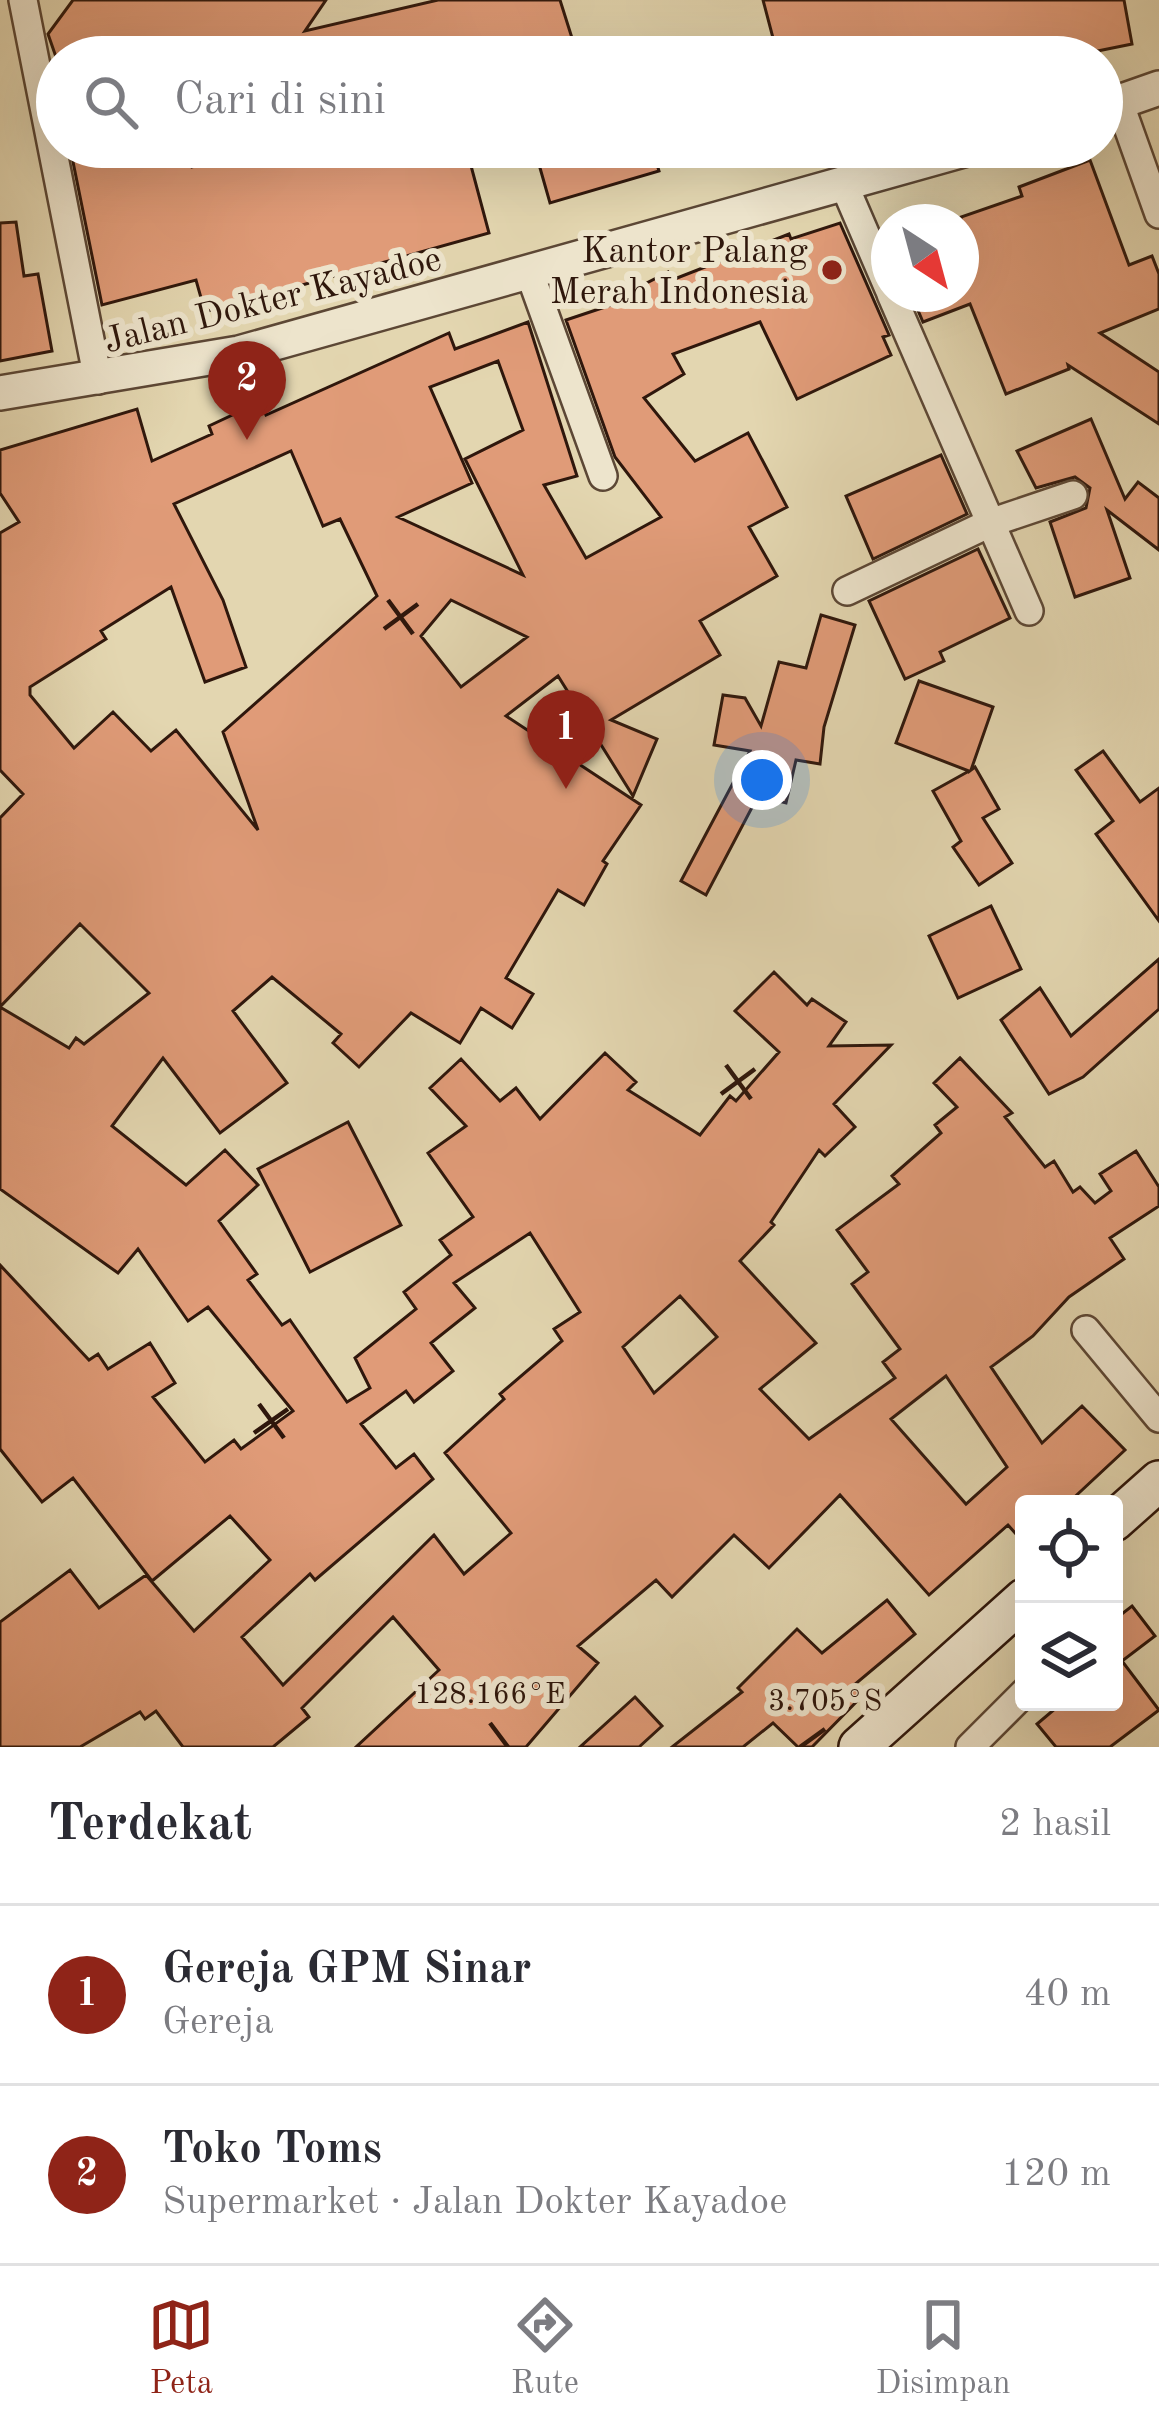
<!DOCTYPE html>
<html lang="id">
<meta charset="utf-8">
<style>
:root{--surface:#fff;--page:#f2f2f3;--text:#2b2b33;--muted:#7c7c81;--line:#e1e1e2;--accent:#8f2418}
body{margin:0;font-family:"Old Standard TT",serif;background:var(--page);color:var(--text)}
.controls{position:absolute;right:36px;bottom:36px;display:grid;overflow:hidden;border-radius:12px;box-shadow:0 12px 48px #0002}
.controls button{width:108px;height:108px;display:grid;place-items:center;padding:0;border:0;border-bottom:3px solid var(--line);background:var(--surface);color:var(--text);font:60px sans-serif}
.compass{position:absolute;left:871px;top:204px;width:108px;height:108px;border-radius:50%;background:var(--surface);box-shadow:0 12px 48px #0002;rotate:144deg}
.you{position:absolute;left:762px;top:780px;width:42px;height:42px;margin:-30px;border:9px solid #fff;border-radius:50%;background:#1a73e8;box-shadow:0 0 0 18px #1a73e833}
.badge{display:grid;place-items:center;width:78px;height:78px;border-radius:50%;background:var(--accent);color:#fff;font-size:39px;font-weight:700}
.pin{position:absolute;translate:-50% -99px;filter:drop-shadow(0 3px 6px #0008)}
.pin::after{content:'';position:absolute;top:63px;width:42px;height:36px;background:inherit;clip-path:polygon(0 0,100% 0,50% 100%)}
.list{margin:0;padding:0;list-style:none}
h2{display:flex;justify-content:space-between;align-items:center;height:156px;margin:0;padding:0 48px;font-size:51px}
h2 small{font-size:39px;font-weight:400;color:var(--muted)}
.list li{display:grid;grid-template-columns:78px 1fr auto;gap:36px;align-items:center;box-sizing:border-box;height:180px;padding:0 48px;border-top:3px solid var(--line)}
.list b{display:block;font-size:45px;white-space:nowrap}
.list p{margin:0;font-size:39px;white-space:nowrap;color:var(--muted)}
.list em{font-size:39px;font-style:normal;color:var(--muted)}
.icon{flex:none;width:66px;height:66px;fill:none;stroke:currentColor;stroke-width:2;stroke-linecap:round;stroke-linejoin:round}
.map{position:relative;flex:none;width:1159px;height:1747px;overflow:hidden}
.search{position:absolute;background:var(--surface);box-shadow:0 12px 48px #0002;left:36px;right:36px;top:36px;height:132px;display:flex;align-items:center;gap:30px;box-sizing:border-box;padding:0 42px;border-radius:66px;color:var(--muted);font-size:45px}
.sheet{height:516px;background:var(--surface)}
nav{display:flex;justify-content:space-around;align-items:center;box-sizing:border-box;height:168px;border-top:3px solid var(--line);background:var(--surface);font-size:33px;color:var(--muted)}
nav a{display:grid;justify-items:center;gap:6px}
nav .on{color:var(--accent)}
.map>svg:first-child{display:block}
</style>
<div class="map">
<svg width="1159" height="1747" viewBox="0 0 1159 1747">
<rect width="100%" height="100%" fill="#e3d6b0"/>
<filter id="stains"><feTurbulence type="fractalNoise" baseFrequency=".00167" numOctaves="4"/><feColorMatrix values="0 0 0 0 .2 0 0 0 0 .09 0 0 0 0 .02 0 0 0 .5 -.17"/></filter>
<radialGradient id="worn" r=".72"><stop offset=".6" stop-color="#630" stop-opacity="0"/><stop offset="1" stop-color="#630" stop-opacity=".3"/></radialGradient>
<g fill="#e09b78" stroke="#2f170c" stroke-width="3" fill-rule="evenodd">
<path d="M73,0H326L305,31L438,0H560L578,57H132L105,39L91,57H56L48,34Z"/>
<path d="M763,0H1124L1132,44L1068,57H778Z"/>
<path d="M70,147H186L192,167L262,147H466L489,233L205,312L196,280L102,305Z"/>
<path d="M534,147H652L659,171L550,203Z"/>
<path d="M1090,160L1129,265L1152,256L1159,274V309L1100,333L1159,372V424L1068,365L1069,369L1006,394L970,304L923,322L911,294H961V217L1022,196L1019,187Z"/>
<path d="M16,222L24,276L38,274L52,351L0,361V223Z"/>
<path d="M840,223L889,335L883,337L891,355L797,399L760,322L673,354L684,374L644,398L695,461L748,433L787,507L749,527L777,576L700,621L720,655L611,720L657,739L633,796L558,676L506,716L641,805L603,861L607,864L584,905L558,890L506,978L533,994L512,1028L481,1008L460,1043L411,1013L359,1067L333,1043L341,1034L272,977L233,1011L287,1083L220,1133L163,1058L112,1126L186,1185L225,1150L258,1185L219,1221L257,1274L248,1280L282,1325L290,1320L347,1402L370,1388L355,1358L416,1309L404,1292L451,1255L440,1240L473,1217L428,1153L466,1126L430,1088L461,1059L500,1101L516,1088L540,1119L605,1053L636,1082L628,1090L700,1135L730,1096L736,1101L779,1052L735,1011L774,972L807,1005L812,999L846,1022L829,1046L891,1045L834,1104L855,1127L825,1156L819,1150L771,1222L774,1225L740,1261L816,1343L760,1389L809,1439L895,1378L883,1362L900,1349L852,1284L868,1272L837,1230L899,1184L892,1176L941,1133L935,1125L957,1107L934,1083L960,1058L1012,1113L1005,1117L1045,1167L1054,1161L1073,1192L1080,1187L1095,1203L1111,1191L1100,1174L1136,1151L1159,1187V1206L1110,1238L1124,1259L1069,1297L1033,1336L991,1367L1042,1443L1082,1406L1125,1450L1067,1504H1024V1543L1008,1525L929,1595L840,1495L769,1568L734,1535L672,1597L656,1580L578,1646L598,1663L526,1747H356L439,1670L393,1617L302,1708L309,1717L273,1747H183L156,1711L145,1719L140,1712L80,1747H0V1622L70,1570L99,1608L146,1575L194,1631L270,1560L230,1516L152,1581L73,1478L42,1502L0,1449V1265L89,1360L98,1354L108,1369L150,1343L175,1383L153,1397L205,1462L234,1440L241,1449L293,1411L208,1307L188,1321L138,1249L118,1273L0,1189V818L23,794L0,770V533L19,522L0,493V450L137,409L152,461L212,434L209,426L260,402L266,415L449,333L455,349L528,322L577,476L544,485L586,558L661,517L615,457L566,320L647,293L643,285L668,272L672,280L789,234L791,239ZM498,361L523,430L465,459L523,575L398,517L472,483L430,387ZM291,451L323,526L340,519L377,596L223,732L258,830L176,730L151,751L113,712L74,748L30,695V687L106,639L101,631L171,587L205,682L246,667L223,600L174,504ZM451,600L527,637L461,687L421,636ZM80,924L149,993L84,1044L76,1038L69,1048L0,1007ZM530,1233L580,1312L554,1329L562,1341L500,1394L504,1399L445,1453L511,1533L464,1574L434,1535L283,1685L242,1637L310,1574L315,1580L433,1479L414,1454L396,1468L361,1424L406,1391L414,1402L453,1371L431,1343L475,1308L454,1283ZM680,1296L717,1337L654,1393L623,1347ZM946,1376L1007,1467L966,1504L891,1419Z"/>
<path d="M1091,419L1125,499L1138,482L1159,498V550L1107,510L1130,578L1075,597L1050,522L1086,508L1090,488L1075,477L1036,488L1017,451Z"/>
<path d="M941,455L967,514L873,559L846,496Z"/>
<path d="M978,549L1010,618L940,652L944,661L905,679L869,601Z"/>
<path d="M821,615L855,625L824,727L820,764L796,760L786,803L758,796L706,895L681,881L750,751L714,745L723,695L745,698L761,726L779,662L806,668Z"/>
<path d="M919,681L993,707L971,770L975,767L999,809L983,818L1012,863L979,885L953,847L961,841L933,791L969,771L896,743Z"/>
<path d="M1103,751L1140,802L1159,788V921L1096,834L1113,821L1076,770Z"/>
<path d="M991,906L1021,969L958,998L929,936Z"/>
<path d="M1159,959V1009L1083,1077L1049,1094L1001,1020L1040,988L1071,1036Z"/>
<path d="M348,1122L401,1225L310,1272L258,1169Z"/>
<path d="M887,1600L915,1634L854,1685L864,1694L812,1747H798L773,1723L743,1747H672L742,1692L738,1688L797,1629L822,1653Z"/>
<path d="M1132,1606L1155,1636L1122,1661L1159,1710L1110,1747H1056L1037,1724L1063,1702H1114V1620Z"/>
<path d="M635,1697L662,1726L639,1747H580Z"/>
</g>
<g fill="none" stroke-linecap="round" stroke-linejoin="round">
<defs>
<g id="minor">
<path d="M23,0L98,380"/>
<path d="M1119,102L1159,214"/>
<path d="M845,187L889,289"/>
<path d="M530,274L603,476"/>
<path d="M891,294L1029,611"/>
<path d="M847,591L990,523L1073,495"/>
<path d="M1086,1330L1159,1418"/>
<path d="M970,1747L1024,1693"/>
</g>
<g id="tertiary">
<path d="M1102,108L1159,88"/>
<path d="M0,393L239,353L974,147"/>
</g>
<g id="secondary">
<path d="M1114,1521L1159,1481"/>
<path d="M859,1747L1024,1599"/>
</g>
</defs>
<use href="#minor" stroke="#5c4735" stroke-width="32"/>
<use href="#tertiary" stroke="#5c4735" stroke-width="38"/>
<use href="#secondary" stroke="#2f170c" stroke-width="44"/>
<use href="#minor" stroke="#ede4cc" stroke-width="27"/>
<use href="#tertiary" stroke="#ede4cc" stroke-width="33"/>
<use href="#secondary" stroke="#ede4cc" stroke-width="39"/>
</g>
<path fill="none" stroke="#2f170c" stroke-width="4.5" d="M388,600L413,634M384,629L418,604M726,1065L751,1099M721,1094L755,1069M259,1404L284,1438M254,1433L288,1409M490,1723L508,1747M800,1747L825,1729"/>
<circle fill="#8f2418" stroke="#ede4cc" stroke-width="4.5" cx="832" cy="270" r="12"/>
<g text-anchor="middle" stroke-width="12" stroke-linejoin="round" paint-order="stroke">
<g font-size="36" fill="#2f170c" stroke="#ede4cc" text-anchor="end">
<text x="808" y="262">Kantor Palang<tspan x="808" dy="41">Merah Indonesia</tspan></text>
</g>
<g font-size="36" fill="#2f170c" stroke="#ede4cc">
<text transform="translate(272 298) rotate(-14)" y="13">Jalan Dokter Kayadoe</text>
</g>
</g>
<g font-size="30" text-anchor="middle" fill="#2f170c" stroke="#ede4cc" stroke-width="12" stroke-linejoin="round" paint-order="stroke">
<text x="490" y="1703">128.166°E</text>
<text x="825" y="1710">3.705°S</text>
</g>
<rect width="100%" height="100%" filter="url(#stains)"/>
<rect width="100%" height="100%" fill="url(#worn)"/>
</svg>
<div class="controls">
<button><svg class="icon" aria-label="locate" viewBox="0 0 24 24"><circle cx="12" cy="12" r="6"/><path d="M12 2v4M12 18v4M2 12h4M18 12h4"/></svg></button>
<button><svg class="icon" aria-label="layers" viewBox="0 0 24 24"><path d="M12 4l9 5-9 5-9-5zM3 14l9 5 9-5"/></svg></button>
</div>
<svg class="compass" viewBox="-18 -18 36 36"><path d="M0-13l5 13h-10z" fill="#e53935"/><path d="M0 13l5-13h-10z" fill="#7c7c81"/></svg>
<div class="you"></div>
<div class="pin badge" style="left:566px;top:789px">1</div>
<div class="pin badge" style="left:247px;top:440px">2</div>
<div class="search"><svg class="icon" aria-label="search" viewBox="0 0 24 24"><circle cx="10" cy="10" r="6"/><path d="M15 15l6 6"/></svg>Cari di sini</div>
</div>
<section class="sheet">
<h2>Terdekat<small>2 hasil</small></h2>
<ul class="list">
<li><span class="badge">1</span><div><b>Gereja GPM Sinar</b><p>Gereja</p></div><em>40 m</em></li>
<li><span class="badge">2</span><div><b>Toko Toms</b><p>Supermarket · Jalan Dokter Kayadoe</p></div><em>120 m</em></li>
</ul>
</section>
<nav>
<a class="on"><svg class="icon" aria-label="map" viewBox="0 0 24 24"><path d="M3 6l6-2 6 2 6-2v14l-6 2-6-2-6 2zM9 4v14M15 6v14"/></svg>Peta</a>
<a><svg class="icon" aria-label="directions" viewBox="0 0 24 24"><path d="M12 3l9 9-9 9-9-9zM9 14v-3h6M13 9l2 2-2 2"/></svg>Rute</a>
<a><svg class="icon" aria-label="saved" viewBox="0 0 24 24"><path d="M7 4h10v16l-5-4-5 4z"/></svg>Disimpan</a>
</nav>
